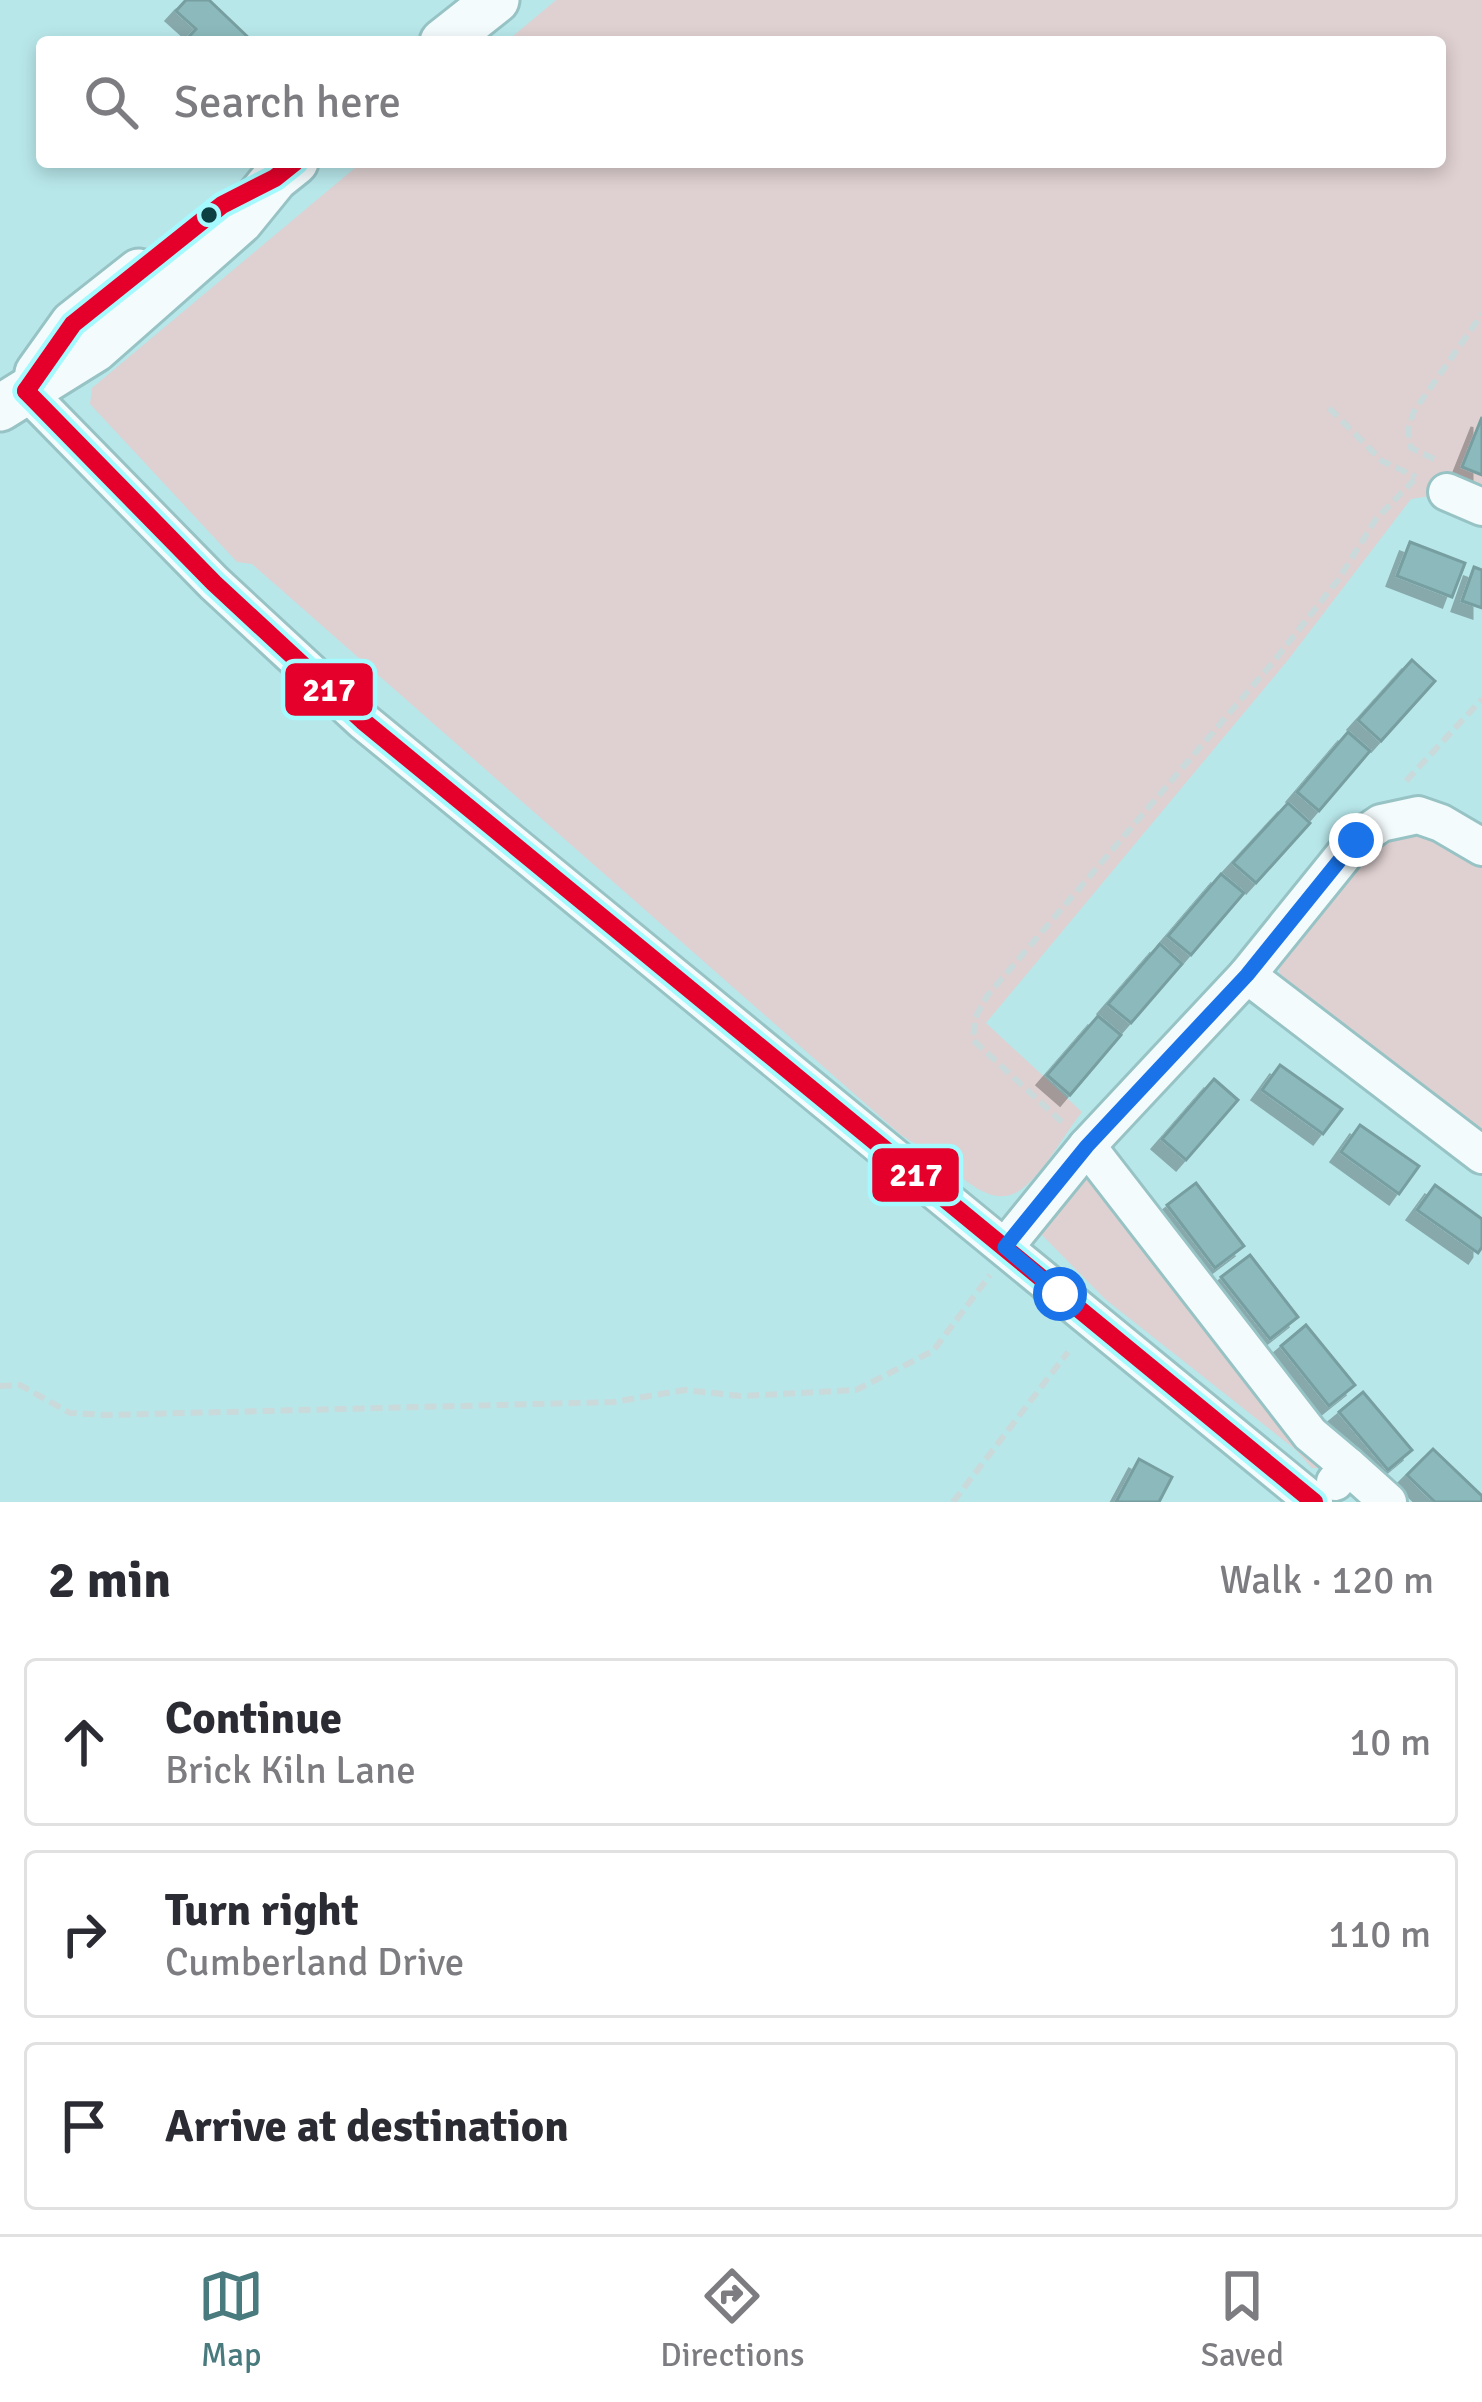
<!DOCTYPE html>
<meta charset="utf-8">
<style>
:root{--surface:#fff;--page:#f2f2f3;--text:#2b2b33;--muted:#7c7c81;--line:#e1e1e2;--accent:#497a7d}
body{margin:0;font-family:Signika,sans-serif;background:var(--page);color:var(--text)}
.stop{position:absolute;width:36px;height:36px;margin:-27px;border:9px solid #1a73e8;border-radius:50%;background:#fff}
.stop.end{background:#1a73e8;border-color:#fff;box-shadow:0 3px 12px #0008}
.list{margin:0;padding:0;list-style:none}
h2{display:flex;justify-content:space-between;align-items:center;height:156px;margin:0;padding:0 48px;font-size:51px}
h2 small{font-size:39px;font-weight:400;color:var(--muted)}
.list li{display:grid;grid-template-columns:78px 1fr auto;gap:36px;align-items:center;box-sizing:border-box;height:168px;margin:0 24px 24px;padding:0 24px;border:3px solid var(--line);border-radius:12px}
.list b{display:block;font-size:45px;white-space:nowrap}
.list p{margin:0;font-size:39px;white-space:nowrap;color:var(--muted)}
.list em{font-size:39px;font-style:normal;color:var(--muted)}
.icon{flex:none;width:66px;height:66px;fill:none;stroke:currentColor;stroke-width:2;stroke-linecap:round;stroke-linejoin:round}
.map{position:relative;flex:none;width:1482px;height:1502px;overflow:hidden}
.search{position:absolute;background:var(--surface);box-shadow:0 6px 18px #0003;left:36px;right:36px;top:36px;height:132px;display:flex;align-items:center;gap:30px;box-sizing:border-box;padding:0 42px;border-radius:12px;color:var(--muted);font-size:45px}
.sheet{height:732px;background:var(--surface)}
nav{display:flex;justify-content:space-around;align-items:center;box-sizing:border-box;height:168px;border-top:3px solid var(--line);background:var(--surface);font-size:33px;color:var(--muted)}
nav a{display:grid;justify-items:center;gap:6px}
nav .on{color:var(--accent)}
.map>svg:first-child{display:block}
</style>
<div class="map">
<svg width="1482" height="1502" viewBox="0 0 1482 1502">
<defs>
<filter id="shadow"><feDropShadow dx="-10" dy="10" stdDeviation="0" flood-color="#0004"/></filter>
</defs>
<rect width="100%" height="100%" fill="#b8e7ea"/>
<g fill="#dfd0d1">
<path d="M556,0H1482V488L1411,499L1288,660L986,1023L1082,1112C1065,1133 1044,1172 1023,1188C996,1210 969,1183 949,1167C935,1154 917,1145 901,1135L252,564L237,562L90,404L92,388L362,162H1440V42H506Z"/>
<path d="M1414,826L1482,861V1138L1282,982L1278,966L1282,950L1374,843Z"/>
<path d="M1089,1167L1322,1464L1318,1468H1312L1296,1450L1105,1299L1042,1235L1041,1222Z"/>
</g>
<g fill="#8cbabc" stroke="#779ea0" stroke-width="3" filter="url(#shadow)">
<path d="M186,0H209L252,41L184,42L196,29L176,11Z"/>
<path d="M1482,417V475L1462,467Z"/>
<path d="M1410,542L1465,563L1452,597L1397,576Z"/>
<path d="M1474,567L1482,570V608L1462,601Z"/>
<path d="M1412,660L1435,681L1381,741L1358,720Z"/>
<path d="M1348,732L1370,751L1319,811L1297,792Z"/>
<path d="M1288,803L1310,823L1256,883L1233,863Z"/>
<path d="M1221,874L1244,893L1191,955L1168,936Z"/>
<path d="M1160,944L1182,964L1131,1023L1108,1004Z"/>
<path d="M1098,1016L1121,1035L1070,1095L1047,1075Z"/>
<path d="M1280,1065L1342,1109L1323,1134L1262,1090Z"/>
<path d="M1214,1079L1238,1100L1186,1160L1162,1139Z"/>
<path d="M1360,1125L1419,1166L1399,1194L1341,1152Z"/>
<path d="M1196,1183L1244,1246L1215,1268L1167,1205Z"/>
<path d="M1435,1185L1482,1219V1247L1478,1253L1417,1210Z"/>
<path d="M1250,1255L1298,1317L1270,1339L1221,1277Z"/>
<path d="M1306,1325L1355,1385L1329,1406L1281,1346Z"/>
<path d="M1363,1392L1412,1450L1388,1470L1339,1412Z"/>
<path d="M1433,1449L1482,1496V1502H1435L1407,1475Z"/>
<path d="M1139,1459L1172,1477L1159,1502H1116Z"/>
</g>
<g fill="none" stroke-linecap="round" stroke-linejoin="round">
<defs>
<g id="minor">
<path d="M26,391L214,583L363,721L1314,1502"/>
<path d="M1447,492L1482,507"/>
<path d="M1247,975L1482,1155"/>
<path d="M1087,1146L1310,1434L1348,1466"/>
<path d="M1005,1247L1087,1146L1247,975L1356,840L1381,823L1418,815L1441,823L1482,847"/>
<path d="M1335,1482L1348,1466L1388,1502"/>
</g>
<g id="major">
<path d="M443,42L496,0"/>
<path d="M38,373L73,324L139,272"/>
<path d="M0,408L95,349L240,221L275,178L295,162"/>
</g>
</defs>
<use href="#minor" stroke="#97c3c5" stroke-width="42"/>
<use href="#major" stroke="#97c3c5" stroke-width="51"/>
<g stroke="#cad9da" stroke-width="6" stroke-dasharray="12 6" stroke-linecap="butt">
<path d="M1329,408L1382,461L1416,477"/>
<path d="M1434,459L1411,448L1408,429L1414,411L1482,314"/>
<path d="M1406,781L1482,699"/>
<path d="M1062,1122L973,1040L975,1018L987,996L1274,661L1338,580L1376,519L1414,480"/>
<path d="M0,1386L20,1385L70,1413L107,1415L614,1402L684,1390L742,1396L856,1390L933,1351L990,1275"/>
<path d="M953,1502L1068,1352"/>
</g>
<use href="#minor" stroke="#f4fbfc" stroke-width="36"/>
<use href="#major" stroke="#f4fbfc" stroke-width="45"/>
<defs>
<g id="bus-1">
<path d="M26,391L214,583L363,721L1314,1502"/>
<path d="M26,391L73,324L222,205L275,178L295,162"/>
</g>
</defs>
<use href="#bus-1" stroke="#a4fafe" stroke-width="27"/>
<use href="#bus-1" stroke="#e4002b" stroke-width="18"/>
</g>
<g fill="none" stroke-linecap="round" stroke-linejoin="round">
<path stroke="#1a73e8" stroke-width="15" d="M1060,1294L1005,1247L1087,1146L1247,975L1356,840"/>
</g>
<circle fill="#0d4042" stroke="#a4fafe" stroke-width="4.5" cx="209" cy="215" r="10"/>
<g stroke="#a4fafe" stroke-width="4.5">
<rect x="283" y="661" width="92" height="57" rx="12" fill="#e4002b"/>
<rect x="870" y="1146" width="91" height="58" rx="12" fill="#e4002b"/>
</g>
<g font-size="33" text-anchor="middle" font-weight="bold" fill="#fff">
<text x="329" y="701">217</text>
<text x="916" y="1186">217</text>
</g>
</svg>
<div class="stop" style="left:1060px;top:1294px"></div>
<div class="stop end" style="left:1356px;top:840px"></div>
<div class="search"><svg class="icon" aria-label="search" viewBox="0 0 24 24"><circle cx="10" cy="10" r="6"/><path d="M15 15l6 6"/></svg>Search here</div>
</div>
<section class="sheet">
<h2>2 min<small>Walk · 120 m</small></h2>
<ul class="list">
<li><svg class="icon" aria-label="ahead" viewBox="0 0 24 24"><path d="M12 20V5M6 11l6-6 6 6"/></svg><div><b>Continue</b><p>Brick Kiln Lane</p></div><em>10 m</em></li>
<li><svg class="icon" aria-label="right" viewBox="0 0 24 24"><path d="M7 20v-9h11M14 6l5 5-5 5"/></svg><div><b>Turn right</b><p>Cumberland Drive</p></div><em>110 m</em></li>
<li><svg class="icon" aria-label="arrive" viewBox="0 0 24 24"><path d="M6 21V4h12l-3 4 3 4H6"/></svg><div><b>Arrive at destination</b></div></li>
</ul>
</section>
<nav>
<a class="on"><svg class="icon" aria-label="map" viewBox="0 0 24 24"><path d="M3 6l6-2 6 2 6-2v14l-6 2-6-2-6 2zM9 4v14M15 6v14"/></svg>Map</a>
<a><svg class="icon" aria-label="directions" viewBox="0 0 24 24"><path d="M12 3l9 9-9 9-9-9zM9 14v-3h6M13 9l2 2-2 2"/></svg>Directions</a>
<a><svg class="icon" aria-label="saved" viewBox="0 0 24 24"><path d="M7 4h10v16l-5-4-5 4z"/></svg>Saved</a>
</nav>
